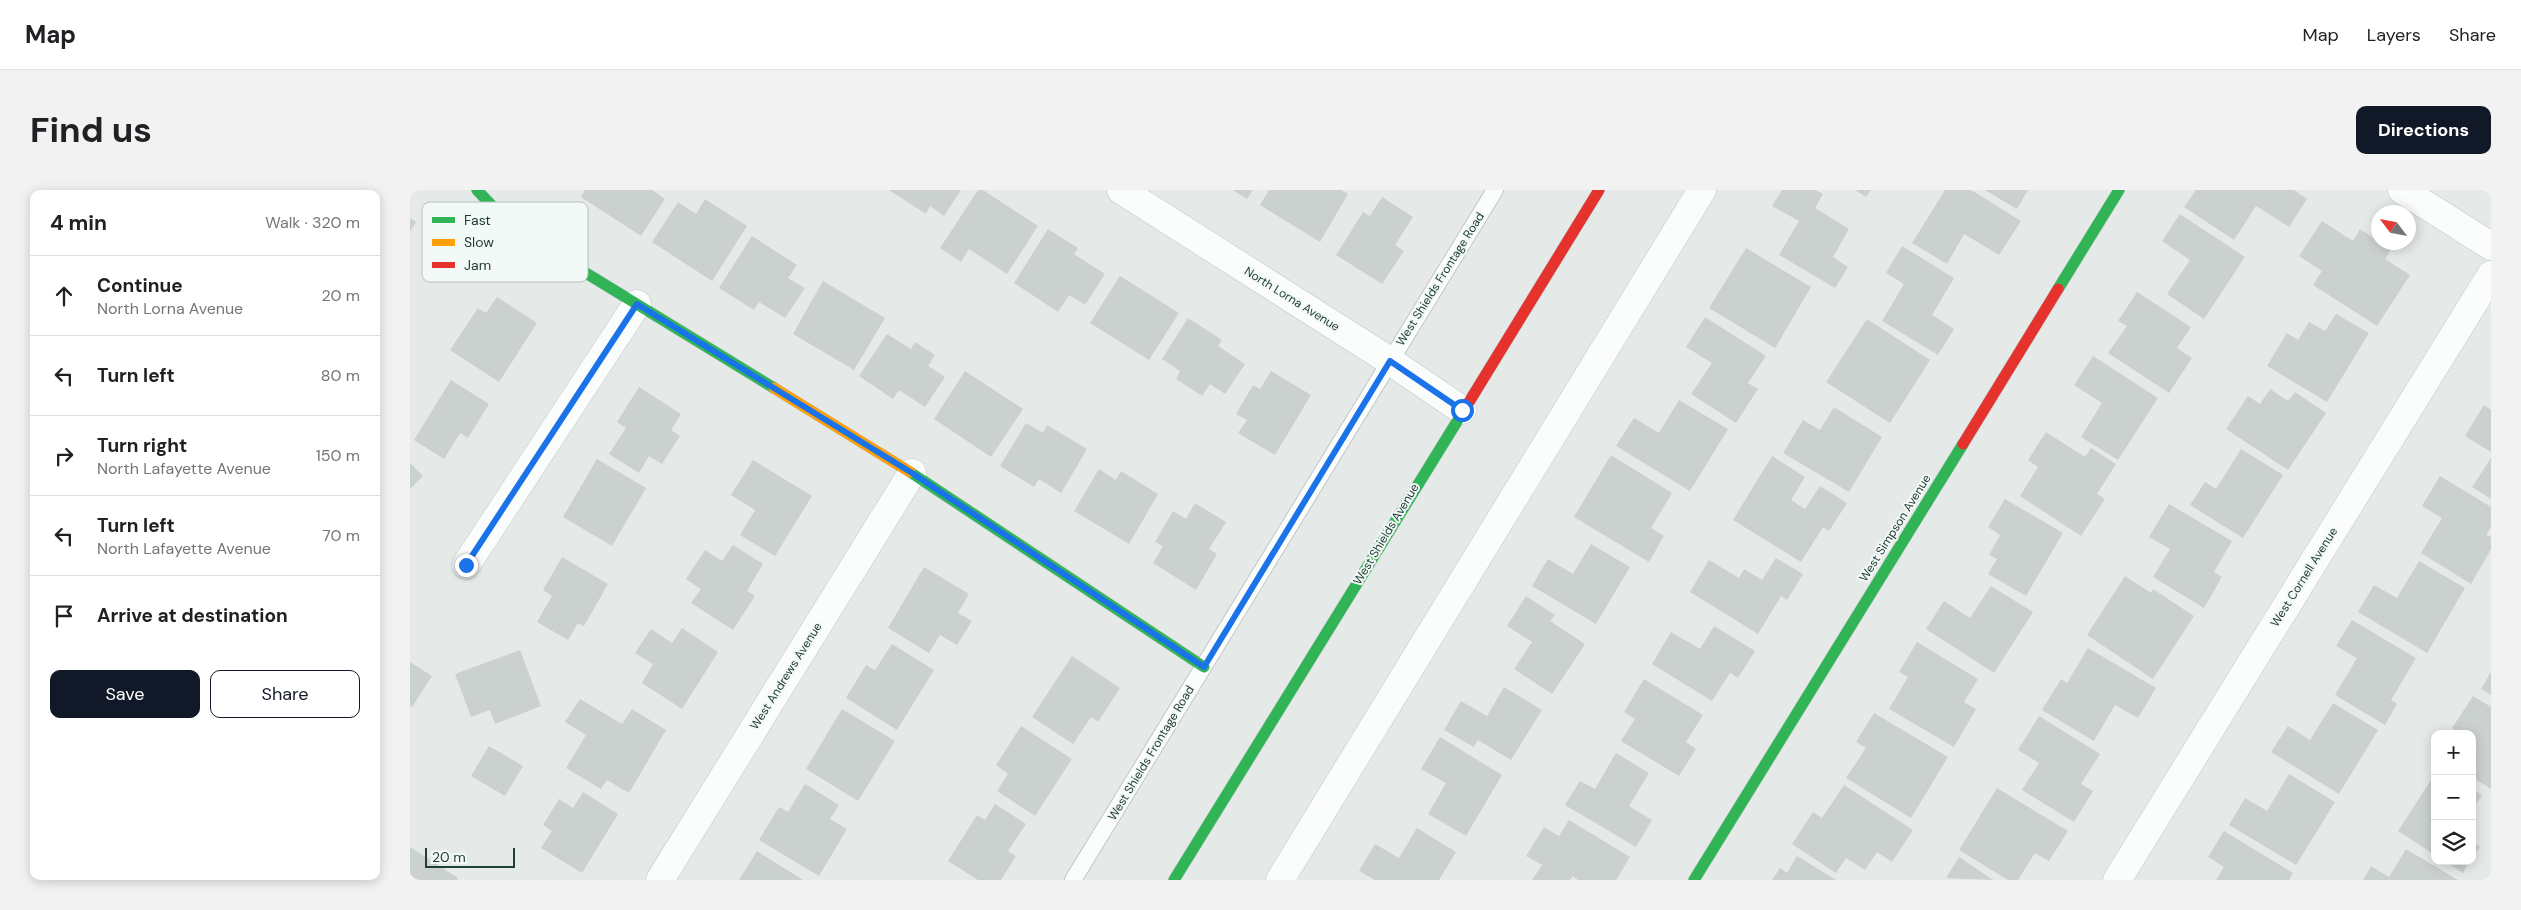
<!DOCTYPE html>
<meta charset="utf-8">
<style>
:root{--surface:#fff;--page:#f2f2f2;--text:#202124;--muted:#757577;--line:#e0e0e0;--accent:#111827}
body{margin:0;font-family:"DM Sans",sans-serif;background:var(--page);color:var(--text)}
.controls{position:absolute;right:15px;bottom:15px;display:grid;overflow:hidden;border-radius:10px;box-shadow:0 2px 12px #0003}
.controls button{width:45px;height:45px;display:grid;place-items:center;padding:0;border:0;border-bottom:1px solid var(--line);background:var(--surface);color:var(--text);font:25px sans-serif}
.compass{position:absolute;left:1961px;top:15px;width:45px;height:45px;border-radius:50%;background:var(--surface);box-shadow:0 2px 12px #0003;rotate:302deg}
.scale{position:absolute;left:15px;bottom:12px;width:90px;box-sizing:border-box;padding-left:5px;border:2px solid #213e38;border-top:0;font-size:14px;line-height:18px;white-space:nowrap;color:#213e38;-webkit-text-stroke:4px #f3f9f6;paint-order:stroke}
.stop{position:absolute;width:15px;height:15px;margin:-11px;border:4px solid #1a73e8;border-radius:50%;background:#fff}
.stop.end{background:#1a73e8;border-color:#fff;box-shadow:0 1px 5px #0008}
.list{margin:0;padding:0;list-style:none}
h2{display:flex;justify-content:space-between;align-items:center;height:65px;margin:0;padding:0 20px;font-size:21px}
h2 small{font-size:16px;font-weight:400;color:var(--muted)}
.list li{display:grid;grid-template-columns:32px 1fr auto;gap:15px;align-items:center;box-sizing:border-box;height:80px;padding:0 20px;border-top:1px solid var(--line)}
.list b{display:block;font-size:19px;white-space:nowrap}
.list p{margin:0;font-size:16px;white-space:nowrap;color:var(--muted)}
.list em{font-size:16px;font-style:normal;color:var(--muted)}
.actions{display:flex;gap:10px;padding:15px 20px}
.actions a{flex:1;padding:11px 0;border:1px solid var(--accent);border-radius:10px;text-align:center;font-size:18px;color:var(--accent)}
.actions .main{background:var(--accent);color:#fff}
.icon{flex:none;width:28px;height:28px;fill:none;stroke:currentColor;stroke-width:2;stroke-linecap:round;stroke-linejoin:round}
.map{position:relative;flex:none;width:2081px;height:690px;overflow:hidden;border-radius:10px}
header{display:flex;align-items:center;gap:30px;box-sizing:border-box;height:70px;padding:0 25px;background:var(--surface);border-bottom:1px solid var(--line)}
header strong{font-size:24px}
nav{display:flex;gap:28px;margin-inline-start:auto;font-size:18px}
.intro{display:flex;align-items:center;justify-content:space-between;box-sizing:border-box;height:120px;padding:0 30px}
h1{margin:0;font-size:35px}
.button{padding:12px 22px;border-radius:10px;background:var(--accent);color:#fff;font-size:18px;font-weight:700}
main{display:flex;gap:30px;padding:0 30px}
aside{flex:1;background:var(--surface);border-radius:10px;box-shadow:0 2px 12px #0003}
.map>svg:first-child{display:block}
</style>
<header>
<strong>Map</strong>
<nav><a>Map</a><a>Layers</a><a>Share</a></nav>
</header>
<div class="intro"><h1>Find us</h1><a class="button">Directions</a></div>
<main>
<aside>
<h2>4 min<small>Walk · 320 m</small></h2>
<ul class="list">
<li><svg class="icon" aria-label="ahead" viewBox="0 0 24 24"><path d="M12 20V5M6 11l6-6 6 6"/></svg><div><b>Continue</b><p>North Lorna Avenue</p></div><em>20 m</em></li>
<li><svg class="icon" aria-label="left" viewBox="0 0 24 24"><path d="M17 20v-9H6M10 6l-5 5 5 5"/></svg><div><b>Turn left</b></div><em>80 m</em></li>
<li><svg class="icon" aria-label="right" viewBox="0 0 24 24"><path d="M7 20v-9h11M14 6l5 5-5 5"/></svg><div><b>Turn right</b><p>North Lafayette Avenue</p></div><em>150 m</em></li>
<li><svg class="icon" aria-label="left" viewBox="0 0 24 24"><path d="M17 20v-9H6M10 6l-5 5 5 5"/></svg><div><b>Turn left</b><p>North Lafayette Avenue</p></div><em>70 m</em></li>
<li><svg class="icon" aria-label="arrive" viewBox="0 0 24 24"><path d="M6 21V4h12l-3 4 3 4H6"/></svg><div><b>Arrive at destination</b></div></li>
</ul>
<div class="actions"><a class="main">Save</a><a>Share</a></div>
</aside>
<div class="map">
<svg width="2081" height="690" viewBox="0 0 2081 690">
<rect width="100%" height="100%" fill="#e5eae8"/>
<g fill="#cbd1cf">
<path d="M175,0H242L255,9L231,46L171,7Z"/>
<path d="M479,0H551L534,26L520,16L516,24Z"/>
<path d="M568,0H573L628,36L597,84L559,59L551,72L530,58Z"/>
<path d="M823,0H843L837,9Z"/>
<path d="M859,0H931L938,4L910,52L850,15Z"/>
<path d="M1372,0H1406L1413,4L1405,18L1439,39L1423,67L1438,77L1425,98L1369,65L1389,31L1362,16Z"/>
<path d="M1445,0H1461L1456,7Z"/>
<path d="M1535,0H1561L1611,31L1589,65L1554,44L1537,74L1502,53Z"/>
<path d="M1575,0H1618L1607,19Z"/>
<path d="M1786,0H1884L1897,9L1879,37L1846,16L1824,50L1774,17Z"/>
<path d="M972,7L1003,27L985,55L994,61L972,94L926,65L953,22L960,26Z"/>
<path d="M295,9L337,36L302,91L242,52L268,12L286,24Z"/>
<path d="M1770,24L1835,67L1794,129L1757,104L1780,70L1752,51Z"/>
<path d="M0,28L6,32L0,42Z"/>
<path d="M1912,31L1943,51L1950,39L1981,59L1975,69L2000,85L1967,136L1903,95L1912,81L1889,66Z"/>
<path d="M638,39L668,58L664,64L695,84L675,115L659,105L648,122L604,93Z"/>
<path d="M342,46L387,75L378,88L395,98L375,128L349,112L344,120L309,98Z"/>
<path d="M1492,56L1544,88L1522,125L1544,139L1528,165L1472,131L1494,94L1476,83Z"/>
<path d="M1336,58L1401,97L1365,158L1299,118Z"/>
<path d="M710,86L769,123L739,170L680,133Z"/>
<path d="M413,91L475,128L444,180L383,144Z"/>
<path d="M1727,102L1781,137L1767,158L1782,168L1759,203L1698,163L1717,136L1708,131Z"/>
<path d="M87,107L127,133L89,192L40,160L68,118L76,123Z"/>
<path d="M1926,124L1959,143L1917,212L1857,176L1877,143L1888,150L1899,132L1915,141Z"/>
<path d="M1295,127L1356,166L1338,193L1348,199L1326,233L1281,204L1302,173L1276,157Z"/>
<path d="M778,128L812,150L808,156L835,174L815,204L800,194L792,206L766,189L770,181L752,169Z"/>
<path d="M1457,129L1520,170L1480,233L1416,192Z"/>
<path d="M477,144L501,159L505,152L525,165L518,176L535,187L515,217L489,200L483,209L449,186Z"/>
<path d="M1683,166L1748,208L1708,270L1671,247L1692,213L1664,195Z"/>
<path d="M555,181L613,219L581,267L524,229Z"/>
<path d="M861,181L901,205L865,265L828,243L837,230L826,224L843,195L850,199Z"/>
<path d="M41,190L79,214L58,248L50,243L34,269L4,250Z"/>
<path d="M229,197L271,224L261,240L270,246L252,274L239,266L229,283L199,264L216,238L207,232Z"/>
<path d="M1860,199L1878,211L1885,202L1916,223L1878,280L1816,239L1838,206L1850,214Z"/>
<path d="M1269,210L1318,239L1280,301L1206,256L1224,228L1249,243Z"/>
<path d="M2074,215L2081,220V262L2055,246Z"/>
<path d="M1424,217L1472,247L1439,302L1373,263L1393,230L1410,240Z"/>
<path d="M616,233L633,243L637,235L677,259L651,303L629,289L624,297L590,276Z"/>
<path d="M1636,242L1675,267L1681,258L1706,274L1687,304L1695,309L1671,346L1610,306L1628,277L1618,270Z"/>
<path d="M1831,259L1873,285L1833,348L1780,315L1795,292L1806,299Z"/>
<path d="M1201,265L1262,303L1241,338L1254,346L1239,372L1164,327Z"/>
<path d="M1362,266L1395,287L1381,310L1395,319L1410,296L1437,313L1419,341L1413,337L1391,372L1323,330Z"/>
<path d="M2081,268V309L2062,297Z"/>
<path d="M187,269L236,298L202,356L153,327Z"/>
<path d="M343,270L402,306L365,366L330,345L345,320L321,305Z"/>
<path d="M0,273L13,286L0,299Z"/>
<path d="M689,279L706,290L711,281L748,304L719,354L664,321Z"/>
<path d="M2030,286L2081,317V337L2076,345L2081,347V359L2061,394L2011,363L2032,328L2012,316Z"/>
<path d="M1595,309L1653,343L1616,406L1578,384L1587,369L1579,365L1590,345L1578,337Z"/>
<path d="M785,313L816,332L799,359L807,364L786,400L743,373L753,356L745,352L763,321L776,329Z"/>
<path d="M1759,314L1822,351L1804,382L1812,387L1794,418L1743,387L1760,359L1739,347Z"/>
<path d="M1181,354L1220,377L1186,434L1122,396L1138,369L1163,384Z"/>
<path d="M323,355L353,374L337,401L345,406L323,440L281,413L291,399L276,389L295,360L312,371Z"/>
<path d="M152,367L198,394L174,436L168,433L158,450L127,432L142,406L133,400Z"/>
<path d="M1366,368L1393,384L1377,410L1371,406L1348,444L1280,402L1299,370L1329,388L1334,379L1352,390Z"/>
<path d="M2009,371L2055,398L2017,463L1948,422L1964,395L1987,408Z"/>
<path d="M514,377L559,404L548,423L562,431L547,455L530,445L519,463L478,438Z"/>
<path d="M1715,386L1741,403L1743,399L1784,426L1743,489L1677,445Z"/>
<path d="M1581,396L1623,422L1584,483L1516,439L1534,411L1560,428Z"/>
<path d="M1116,406L1145,425L1140,431L1175,454L1142,504L1104,479L1122,452L1097,436Z"/>
<path d="M1942,430L2006,468L1981,510L1987,514L1975,535L1925,505L1947,468L1926,456Z"/>
<path d="M1304,436L1345,461L1328,488L1320,483L1302,511L1242,474L1261,442L1290,459Z"/>
<path d="M272,438L308,462L272,519L232,493L243,474L225,463L241,439L262,453Z"/>
<path d="M1507,452L1568,489L1554,512L1566,519L1544,557L1479,519L1498,487L1489,482Z"/>
<path d="M482,454L524,480L487,540L436,508L456,475L465,480Z"/>
<path d="M1678,458L1746,498L1728,528L1705,515L1684,551L1632,520L1651,489L1657,493Z"/>
<path d="M110,460L131,516L85,534L80,520L61,527L45,484Z"/>
<path d="M662,466L710,498L688,532L681,527L663,554L622,527Z"/>
<path d="M0,472L22,486L2,517L0,516Z"/>
<path d="M2081,482V505L2071,499Z"/>
<path d="M1234,489L1293,525L1276,552L1286,559L1269,586L1211,551L1225,529L1214,522Z"/>
<path d="M1094,497L1132,520L1101,570L1068,550L1064,557L1034,540L1051,511L1077,526Z"/>
<path d="M2063,506L2081,517V599L2062,587V544H2050L2042,538Z"/>
<path d="M170,509L212,534L222,519L256,540L219,603L197,590L191,599L156,578L176,545L155,532Z"/>
<path d="M1923,513L1968,540L1929,604L1861,562L1878,536L1900,550Z"/>
<path d="M432,519L485,551L448,611L396,579Z"/>
<path d="M1464,523L1538,567L1501,628L1436,588L1456,558L1446,552Z"/>
<path d="M1629,526L1690,564L1671,594L1683,601L1664,632L1612,600L1629,573L1608,560Z"/>
<path d="M611,536L662,569L625,626L587,601L598,584L586,575Z"/>
<path d="M1030,547L1092,585L1056,646L1018,624L1036,593L1011,579Z"/>
<path d="M79,556L113,576L95,606L61,586Z"/>
<path d="M1206,563L1239,583L1219,616L1242,630L1226,657L1155,615L1170,591L1185,599Z"/>
<path d="M1879,584L1925,612L1886,675L1819,635L1835,608L1857,621Z"/>
<path d="M2025,584V665L1988,641Z"/>
<path d="M395,594L429,615L420,629L437,639L409,686L349,650L369,617L378,622Z"/>
<path d="M1434,595L1503,640L1482,672L1467,662L1455,680L1436,668L1426,683L1382,654L1403,622L1412,628Z"/>
<path d="M1587,598L1658,641L1639,671L1625,663L1608,690H1598L1549,660Z"/>
<path d="M2062,599L2072,605L2062,620Z"/>
<path d="M173,602L208,624L172,683L131,658L142,641L133,635L149,609L163,618Z"/>
<path d="M585,614L616,634L598,661L606,666L591,690H568L538,671L567,625L575,630Z"/>
<path d="M1159,630L1220,667L1206,690H1168L1163,686L1160,690H1122L1132,675L1116,666L1134,637L1149,646Z"/>
<path d="M1007,638L1046,662L1029,690H965L949,681L965,654L989,668Z"/>
<path d="M1814,641L1883,683L1879,690H1806L1814,677L1798,667Z"/>
<path d="M2062,652L2070,657L2062,668Z"/>
<path d="M0,657L48,688L47,690H0Z"/>
<path d="M1996,659L2048,690H1953L1961,676L1979,687Z"/>
<path d="M347,661L393,690H329Z"/>
<path d="M1387,666L1426,690H1362L1370,678L1377,683Z"/>
<path d="M1549,667L1583,690L1536,688Z"/>
<path d="M2034,671H2060L2053,683Z"/>
</g>
<g fill="none" stroke-linecap="round" stroke-linejoin="round">
<defs>
<path id="lane" d="M663,690L1085,0"/>
<g id="street">
<path d="M711,0L980,171L1052,220"/>
<path d="M1992,0L2081,56"/>
<path d="M56,375L227,114"/>
<path d="M250,690L502,283"/>
<path d="M870,690L1292,0"/>
<path d="M1707,690L2081,85"/>
</g>
<g id="fast">
<path d="M67,0L104,39L364,198"/>
<path d="M1648,99L1709,0"/>
<path d="M500,282L794,477"/>
<path d="M764,690L1059,212"/>
<path d="M1284,690L1553,254"/>
</g>
<path id="slow" d="M364,198L500,282"/>
<g id="jam">
<path d="M1059,212L1189,0"/>
<path d="M1553,254L1648,99"/>
</g>
</defs>
<use href="#lane" stroke="#c2c7c5" stroke-width="18"/>
<use href="#street" stroke="#c2c7c5" stroke-width="29"/>
<use href="#fast" stroke="#c0c8c5" stroke-width="12"/>
<use href="#slow" stroke="#c0c8c5" stroke-width="12"/>
<use href="#jam" stroke="#c0c8c5" stroke-width="12"/>
<use href="#lane" stroke="#fbfcfc" stroke-width="16"/>
<use href="#street" stroke="#fbfcfc" stroke-width="28"/>
<use href="#fast" stroke="#30b455" stroke-width="11"/>
<use href="#slow" stroke="#ff9f0a" stroke-width="11"/>
<use href="#jam" stroke="#e5322d" stroke-width="11"/>
</g>
<g fill="none" stroke-linecap="round" stroke-linejoin="round">
<path stroke="#1a73e8" stroke-width="6" d="M56,375L227,114L502,283L794,477L980,171L1052,220"/>
</g>
<g text-anchor="middle" stroke-width="4" stroke-linejoin="round" paint-order="stroke">
<g font-size="12" fill="#213e38" stroke="#f3f9f6">
<text transform="translate(1030 89) rotate(-58)" y="4">West Shields Frontage Road</text>
<text transform="translate(882 109) rotate(32)" y="4">North Lorna Avenue</text>
<text transform="translate(1485 338) rotate(-58)" y="4">West Simpson Avenue</text>
<text transform="translate(976 344) rotate(-59)" y="4">West Shields Avenue</text>
<text transform="translate(1894 387) rotate(-58)" y="4">West Cornell Avenue</text>
<text transform="translate(376 486) rotate(-58)" y="4">West Andrews Avenue</text>
<text transform="translate(741 563) rotate(-59)" y="4">West Shields Frontage Road</text>
</g>
</g>
<rect x="12" y="12" width="166" height="80" rx="8" fill="#f3f9f6" stroke="#b4c1bd" stroke-width="1"/>
<rect x="22" y="27" width="23" height="6" fill="#30b455"/>
<rect x="22" y="49" width="23" height="7" fill="#ff9f0a"/>
<rect x="22" y="72" width="23" height="6" fill="#e5322d"/>
<g font-size="14" fill="#213e38">
<text x="54" y="35">Fast</text>
<text x="54" y="57">Slow</text>
<text x="54" y="80">Jam</text>
</g>
</svg>
<div class="controls">
<button>+</button>
<button>−</button>
<button><svg class="icon" aria-label="layers" viewBox="0 0 24 24"><path d="M12 4l9 5-9 5-9-5zM3 14l9 5 9-5"/></svg></button>
</div>
<svg class="compass" viewBox="-18 -18 36 36"><path d="M0-13l5 13h-10z" fill="#e53935"/><path d="M0 13l5-13h-10z" fill="#757577"/></svg>
<div class="scale">20 m</div>
<div class="stop" style="left:1052px;top:220px"></div>
<div class="stop end" style="left:56px;top:375px"></div>
</div>
</main>
